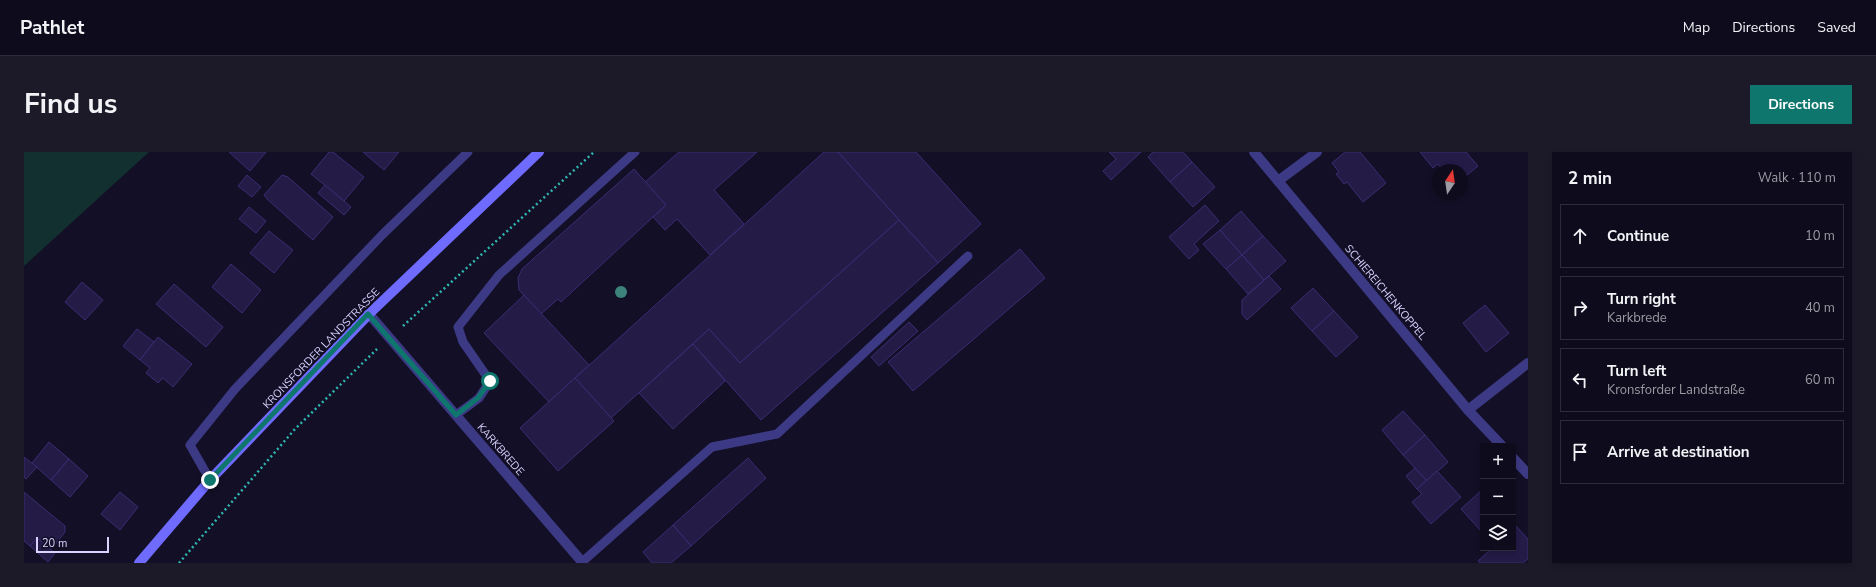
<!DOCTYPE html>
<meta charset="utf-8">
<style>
:root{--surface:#0e0b1c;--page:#1c1929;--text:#f1f3f6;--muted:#9b9ba3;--line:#2e2b3b;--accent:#0f766e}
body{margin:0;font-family:"Nunito Sans",sans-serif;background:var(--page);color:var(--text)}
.controls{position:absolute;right:12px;bottom:12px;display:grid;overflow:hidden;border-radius:0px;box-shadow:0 2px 6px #0003}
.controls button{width:36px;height:36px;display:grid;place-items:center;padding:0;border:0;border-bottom:1px solid var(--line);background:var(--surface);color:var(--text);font:20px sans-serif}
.compass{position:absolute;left:1408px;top:12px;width:36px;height:36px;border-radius:50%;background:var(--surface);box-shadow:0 2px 6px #0003;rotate:13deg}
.scale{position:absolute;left:12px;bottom:10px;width:73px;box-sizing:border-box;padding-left:4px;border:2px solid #d9d4ff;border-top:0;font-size:11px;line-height:14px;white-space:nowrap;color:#d9d4ff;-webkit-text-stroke:3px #130f26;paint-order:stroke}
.stop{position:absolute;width:12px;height:12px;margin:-9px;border:3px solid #0f766e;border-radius:50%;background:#fff}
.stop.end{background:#0f766e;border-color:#fff;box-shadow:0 1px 4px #0008}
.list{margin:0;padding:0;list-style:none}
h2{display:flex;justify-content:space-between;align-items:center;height:52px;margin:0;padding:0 16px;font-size:17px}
h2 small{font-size:13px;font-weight:400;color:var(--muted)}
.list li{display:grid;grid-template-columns:26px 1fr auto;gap:12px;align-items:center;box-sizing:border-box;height:64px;margin:0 8px 8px;padding:0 8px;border:1px solid var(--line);border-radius:0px}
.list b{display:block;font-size:15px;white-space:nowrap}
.list p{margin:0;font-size:13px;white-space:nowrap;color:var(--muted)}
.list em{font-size:13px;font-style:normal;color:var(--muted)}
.icon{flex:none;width:22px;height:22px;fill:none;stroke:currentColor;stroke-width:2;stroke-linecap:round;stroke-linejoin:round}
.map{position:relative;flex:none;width:1504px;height:411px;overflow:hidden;border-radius:0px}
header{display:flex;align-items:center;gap:24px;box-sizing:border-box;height:56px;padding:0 20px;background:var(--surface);border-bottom:1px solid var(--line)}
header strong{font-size:19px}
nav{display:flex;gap:22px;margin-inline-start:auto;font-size:14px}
.intro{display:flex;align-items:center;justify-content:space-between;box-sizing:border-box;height:96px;padding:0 24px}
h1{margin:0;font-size:28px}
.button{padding:10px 18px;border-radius:0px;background:var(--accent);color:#fff;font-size:14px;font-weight:700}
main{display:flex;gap:24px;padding:0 24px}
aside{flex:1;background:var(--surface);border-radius:0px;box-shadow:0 2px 6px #0003}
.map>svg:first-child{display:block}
</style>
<header>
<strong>Pathlet</strong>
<nav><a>Map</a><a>Directions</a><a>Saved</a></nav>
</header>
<div class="intro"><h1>Find us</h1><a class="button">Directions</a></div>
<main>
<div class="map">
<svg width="1504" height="411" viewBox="0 0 1504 411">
<rect width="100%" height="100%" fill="#130f26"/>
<path fill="#12302f" d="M0,0H125L0,114Z"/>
<g fill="#241b47" stroke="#3b2d73">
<path d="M205,0H242L226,19Z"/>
<path d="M305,0H309L340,25L320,49L287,22Z"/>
<path d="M339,0H375L360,18Z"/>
<path d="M655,0H733L690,38L720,72L686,103L653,67L641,78L629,65L642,53L621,30Z"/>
<path d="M800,0H814L875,68L716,211L685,177L587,266L551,226Z"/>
<path d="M814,0H892L957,72L914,111Z"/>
<path d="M1085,0H1117L1087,28L1079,19L1092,7Z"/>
<path d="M1129,0H1159L1168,10L1146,30L1124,5Z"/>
<path d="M1321,0H1336L1362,31L1339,50L1323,30L1320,32L1312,22L1315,20L1308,11Z"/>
<path d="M1396,0H1442L1454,14L1438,27V18H1419L1414,12L1409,16Z"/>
<path d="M1168,10L1191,35L1169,55L1146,30Z"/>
<path d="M610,17L642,53L537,150L534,147L517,162L495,138L494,126L498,117Z"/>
<path d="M223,23L237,35L228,45L214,34Z"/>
<path d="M258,23L264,25L309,65L289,88L243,47L240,43Z"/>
<path d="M301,33L327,55L320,63L294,41Z"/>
<path d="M1181,53L1195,69L1170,92L1175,98L1165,107L1145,85Z"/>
<path d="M225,55L242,69L232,81L215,67Z"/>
<path d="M1217,59L1239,84L1218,103L1196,78Z"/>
<path d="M875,68L914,111L737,268L669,192L685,177L716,211Z"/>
<path d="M1196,78L1218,103L1202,117L1179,92Z"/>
<path d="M245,79L269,98L250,121L226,101Z"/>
<path d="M1239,84L1262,109L1240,128L1218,103Z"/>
<path d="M996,97L1021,126L889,239L864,210Z"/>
<path d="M1218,103L1240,128L1224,142L1202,117Z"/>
<path d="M207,112L237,138L218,161L188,135Z"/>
<path d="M1245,124L1257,137L1223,168L1218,162V148Z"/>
<path d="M58,130L79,148L61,168L41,150Z"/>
<path d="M150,132L199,175L182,195L132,152Z"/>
<path d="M1289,136L1310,159L1288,179L1267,156Z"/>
<path d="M500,143L565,213L525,250L460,181Z"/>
<path d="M1461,153L1485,181L1462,200L1439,171Z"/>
<path d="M1310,159L1334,185L1312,205L1288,179Z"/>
<path d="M885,170L894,179L855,214L847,205Z"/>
<path d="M113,177L130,190L116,208L99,194Z"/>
<path d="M134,185L168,212L149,235L139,226L134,231L122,221L126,216L116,208Z"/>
<path d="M669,192L701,229L649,277L615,241Z"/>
<path d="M551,226L590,269L534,319L496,276Z"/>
<path d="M1379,259L1401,283L1379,303L1358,278Z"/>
<path d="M1401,283L1424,310L1403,329L1379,303Z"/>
<path d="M25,290L45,307L27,328L8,311Z"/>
<path d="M0,305L13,315L2,327L0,325Z"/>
<path d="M724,306L742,326L667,394L649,373Z"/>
<path d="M45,307L64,324L46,345L27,328Z"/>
<path d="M1391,316L1403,329L1393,337L1382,324Z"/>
<path d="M1413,319L1437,345L1407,372L1388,350L1398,342L1393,337Z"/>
<path d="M1459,337V379L1458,380L1437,357Z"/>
<path d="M0,340L41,374V380L30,394L25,395L13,386L6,394L0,389Z"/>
<path d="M96,340L114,355L96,378L77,362Z"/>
<path d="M1489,371L1504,387V407L1499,411H1456L1454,409L1468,396H1489Z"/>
<path d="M649,373L667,394L647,411H628L619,400Z"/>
<path d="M13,386L31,401L24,410L6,394Z"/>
</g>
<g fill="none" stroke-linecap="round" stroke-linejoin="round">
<g stroke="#2fb8b0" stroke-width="2.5" stroke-dasharray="2 3" stroke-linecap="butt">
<path d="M379,174L570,0"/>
<path d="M155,411L271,277L353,197"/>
</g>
<g stroke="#3d3a85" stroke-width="9">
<path d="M432,263L455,246L466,229L439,190L434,175L475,123L611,0"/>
<path d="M186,328L166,293L211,237L358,83L444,0"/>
<path d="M558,410L688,295L753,282L944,104"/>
</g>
<g stroke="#3d3a85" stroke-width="10">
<path d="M1230,0L1444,258L1478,294"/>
<path d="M1254,29L1293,0"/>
<path d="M1444,258L1504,211"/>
<path d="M1489,306L1504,322"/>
</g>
<path stroke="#3d3a85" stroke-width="10" d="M345,162L559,411"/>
<path stroke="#6f6bff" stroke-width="10" d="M115,411L186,328L345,162L515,0"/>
</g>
<circle fill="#3d827b" cx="597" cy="140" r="6"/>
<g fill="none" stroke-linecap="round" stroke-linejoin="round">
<path stroke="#0f766e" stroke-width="5" d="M186,328L344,162L432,263L454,246L466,229"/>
</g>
<g text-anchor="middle" stroke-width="4" stroke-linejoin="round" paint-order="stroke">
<g font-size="11" fill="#d9d4ff" stroke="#130f26">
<text transform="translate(1362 140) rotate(50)" y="4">SCHIEREICHENKOPPEL</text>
<text transform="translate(297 196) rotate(-46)" y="4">KRONSFORDER LANDSTRASSE</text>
<text transform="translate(477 297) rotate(49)" y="4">KARKBREDE</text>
</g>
</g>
</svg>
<div class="controls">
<button>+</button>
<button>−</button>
<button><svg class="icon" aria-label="layers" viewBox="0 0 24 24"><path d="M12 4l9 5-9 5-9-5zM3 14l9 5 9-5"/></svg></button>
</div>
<svg class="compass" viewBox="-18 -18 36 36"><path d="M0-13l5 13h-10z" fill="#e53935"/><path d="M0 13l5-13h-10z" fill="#9b9ba3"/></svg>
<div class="scale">20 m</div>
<div class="stop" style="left:466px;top:229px"></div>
<div class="stop end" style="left:186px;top:328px"></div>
</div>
<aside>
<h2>2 min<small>Walk · 110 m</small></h2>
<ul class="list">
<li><svg class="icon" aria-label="ahead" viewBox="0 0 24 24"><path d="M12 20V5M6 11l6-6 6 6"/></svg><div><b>Continue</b></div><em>10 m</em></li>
<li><svg class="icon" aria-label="right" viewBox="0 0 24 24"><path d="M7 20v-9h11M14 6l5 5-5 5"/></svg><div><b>Turn right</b><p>Karkbrede</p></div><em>40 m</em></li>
<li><svg class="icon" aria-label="left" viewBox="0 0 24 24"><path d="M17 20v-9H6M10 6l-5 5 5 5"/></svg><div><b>Turn left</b><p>Kronsforder Landstraße</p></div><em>60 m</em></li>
<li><svg class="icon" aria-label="arrive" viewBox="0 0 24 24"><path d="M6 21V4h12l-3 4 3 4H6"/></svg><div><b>Arrive at destination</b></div></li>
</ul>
</aside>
</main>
